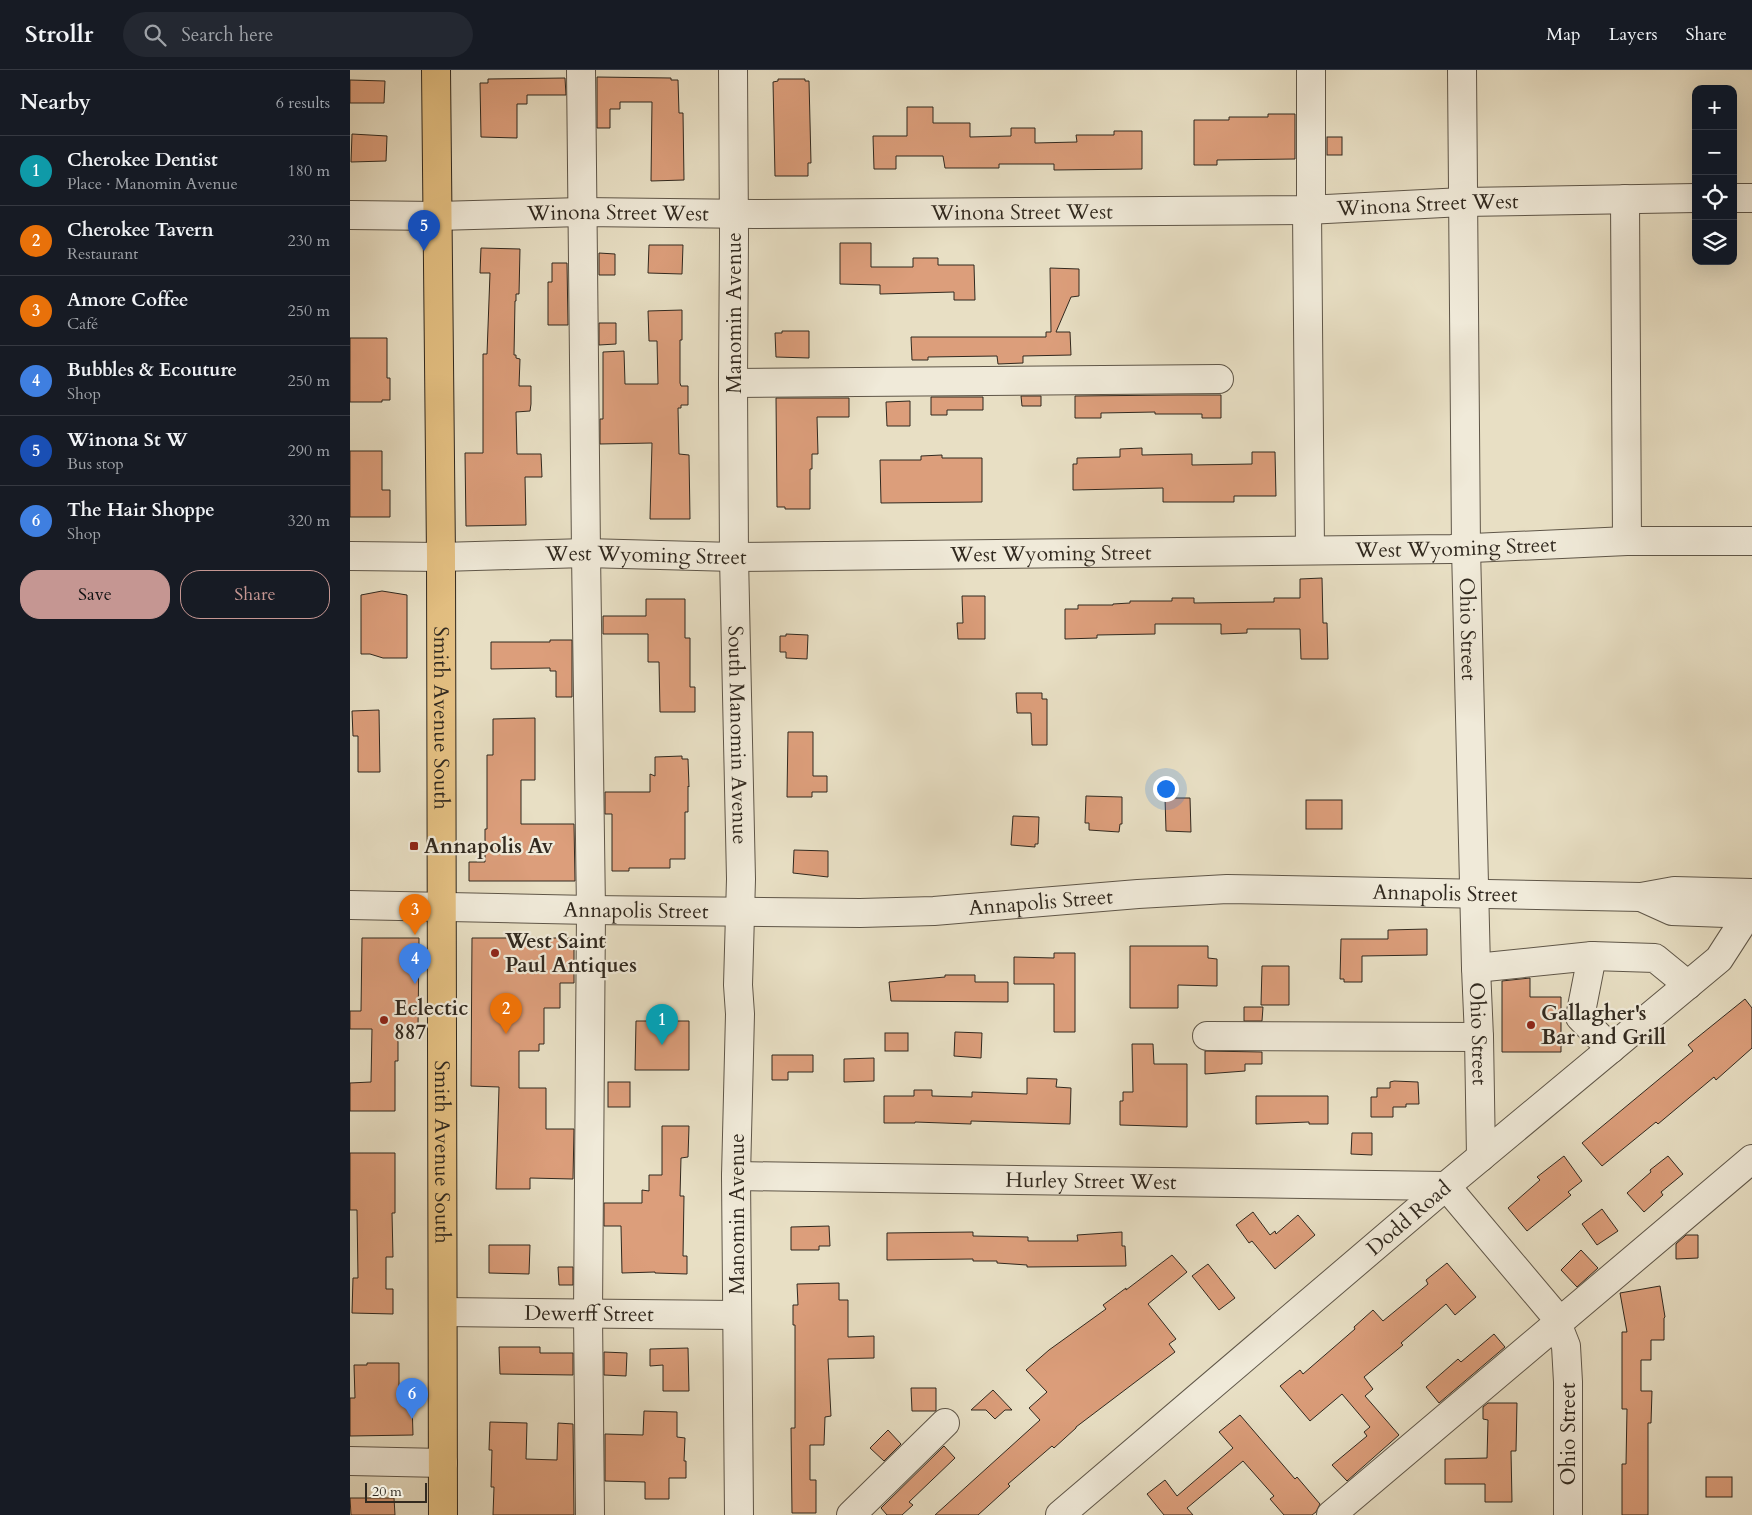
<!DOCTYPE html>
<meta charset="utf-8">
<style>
:root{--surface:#171b24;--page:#242831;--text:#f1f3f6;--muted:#9ea1a6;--line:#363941;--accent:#c59692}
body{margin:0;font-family:Cardo,serif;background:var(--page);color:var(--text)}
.controls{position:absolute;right:15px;top:15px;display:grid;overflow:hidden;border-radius:10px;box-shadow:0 5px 20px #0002}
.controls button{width:45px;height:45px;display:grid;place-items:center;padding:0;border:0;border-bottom:1px solid var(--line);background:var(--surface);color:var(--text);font:25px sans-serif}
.scale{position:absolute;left:15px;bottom:12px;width:62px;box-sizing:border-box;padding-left:5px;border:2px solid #31291f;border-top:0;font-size:14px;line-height:18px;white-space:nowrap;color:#31291f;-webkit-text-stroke:4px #f0ead9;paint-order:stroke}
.you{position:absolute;left:815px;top:718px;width:18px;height:18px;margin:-12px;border:4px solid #fff;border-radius:50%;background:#1a73e8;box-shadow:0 0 0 8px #1a73e833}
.badge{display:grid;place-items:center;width:32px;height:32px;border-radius:50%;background:var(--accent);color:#fff;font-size:16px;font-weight:700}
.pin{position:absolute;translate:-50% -41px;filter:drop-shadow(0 1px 2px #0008)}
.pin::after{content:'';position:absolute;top:26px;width:18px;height:15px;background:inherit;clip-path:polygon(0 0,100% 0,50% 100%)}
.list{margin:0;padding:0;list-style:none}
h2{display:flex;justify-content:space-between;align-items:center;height:65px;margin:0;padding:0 20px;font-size:21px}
h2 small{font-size:16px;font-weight:400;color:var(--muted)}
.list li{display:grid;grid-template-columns:32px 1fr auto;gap:15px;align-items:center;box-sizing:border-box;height:70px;padding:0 20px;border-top:1px solid var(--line)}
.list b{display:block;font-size:19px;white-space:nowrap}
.list p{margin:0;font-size:16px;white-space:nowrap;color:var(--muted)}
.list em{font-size:16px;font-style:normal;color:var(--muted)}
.actions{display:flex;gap:10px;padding:15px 20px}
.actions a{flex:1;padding:11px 0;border:1px solid var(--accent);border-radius:20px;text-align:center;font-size:18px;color:var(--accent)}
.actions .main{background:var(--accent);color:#111}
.icon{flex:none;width:28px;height:28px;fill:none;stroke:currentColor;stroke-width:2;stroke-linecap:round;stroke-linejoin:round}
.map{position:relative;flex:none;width:1402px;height:1445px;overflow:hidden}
header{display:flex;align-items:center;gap:30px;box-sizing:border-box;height:70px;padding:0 25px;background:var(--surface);border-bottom:1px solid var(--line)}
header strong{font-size:24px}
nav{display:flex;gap:28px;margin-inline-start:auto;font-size:18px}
.search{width:350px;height:45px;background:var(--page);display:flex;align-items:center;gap:12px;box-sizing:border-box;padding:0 18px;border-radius:28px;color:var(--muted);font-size:19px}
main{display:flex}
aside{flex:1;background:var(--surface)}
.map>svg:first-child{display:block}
</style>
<header>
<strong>Strollr</strong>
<div class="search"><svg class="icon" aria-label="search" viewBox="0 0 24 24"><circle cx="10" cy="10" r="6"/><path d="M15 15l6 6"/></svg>Search here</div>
<nav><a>Map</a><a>Layers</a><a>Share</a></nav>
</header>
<main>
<aside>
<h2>Nearby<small>6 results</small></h2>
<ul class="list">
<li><span class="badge" style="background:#0f9aa8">1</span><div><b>Cherokee Dentist</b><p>Place · Manomin Avenue</p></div><em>180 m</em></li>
<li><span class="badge" style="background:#e8710a">2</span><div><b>Cherokee Tavern</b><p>Restaurant</p></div><em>230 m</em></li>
<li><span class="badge" style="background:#e8710a">3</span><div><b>Amore Coffee</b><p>Café</p></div><em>250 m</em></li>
<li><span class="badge" style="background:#3f7fe0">4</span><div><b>Bubbles &amp; Ecouture</b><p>Shop</p></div><em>250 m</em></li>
<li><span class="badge" style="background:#1a4fb4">5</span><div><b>Winona St W</b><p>Bus stop</p></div><em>290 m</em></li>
<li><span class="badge" style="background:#3f7fe0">6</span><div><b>The Hair Shoppe</b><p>Shop</p></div><em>320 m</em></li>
</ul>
<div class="actions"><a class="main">Save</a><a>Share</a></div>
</aside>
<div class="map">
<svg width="1402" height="1445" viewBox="0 0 1402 1445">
<rect width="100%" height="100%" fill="#e8dfc4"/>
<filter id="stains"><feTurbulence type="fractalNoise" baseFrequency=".004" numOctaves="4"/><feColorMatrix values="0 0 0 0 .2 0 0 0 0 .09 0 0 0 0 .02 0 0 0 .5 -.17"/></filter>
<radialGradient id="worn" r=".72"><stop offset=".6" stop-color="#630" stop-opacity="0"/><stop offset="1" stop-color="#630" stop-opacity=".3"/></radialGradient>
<g fill="#dc9e7b" stroke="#31291f">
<path d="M247,7L321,8V10H328L329,43H333L334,110L301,111L302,32H270V39H260V58H247Z"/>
<path d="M215,8L216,25H177V34H167V68L131,67L130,13H138V9Z"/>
<path d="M428,9H455V11H459L461,93H458V106H425L423,12L428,11Z"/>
<path d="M0,10L35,11L34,33H0Z"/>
<path d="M557,37H583V53H620V67L661,66V58H685V73L727,72L726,65H764V61H792V99L704,100V94H649V98H595L593,86H546V99H524L523,66H557Z"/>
<path d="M918,44H945V89L867,90V95H844V50H879V47H918Z"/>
<path d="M2,64L37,66L36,91L1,92Z"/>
<rect x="977" y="67" width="15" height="18"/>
<path d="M490,173H521V197H563V188H588V195H624L625,230H604V222L530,224V215L490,214Z"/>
<path d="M299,175H333L332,204L298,203Z"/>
<path d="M131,178L170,179L169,224H166V231H165L164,285H166V288L170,289L169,316H181V334L180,341L166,342L167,384H191L192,407H175L176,455L116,456L115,383H133V284H137L140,203H130Z"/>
<path d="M249,183L265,184V205H249Z"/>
<path d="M202,193H217L218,255H198V212H202Z"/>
<path d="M700,198L729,199V226L721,227L706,262H720L721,285L673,286V293L648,294L647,286L578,287V290H562L561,267H696V262H701Z"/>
<path d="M332,240V270H330V313L331,316H338V335H331V338H328L329,384L339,385L340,449H300L302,373L250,374V349H253V282L274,281L275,314H308L307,271H299L298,241Z"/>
<path d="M249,253H266V274L249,275Z"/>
<path d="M432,261H459V288L426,287L425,263H432Z"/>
<path d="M0,268H37V308H40V330H32V332H0Z"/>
<path d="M828,325H871V348H852V344H805V342L751,343V348H725V326Z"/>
<path d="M671,326H691V336H672Z"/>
<path d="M581,327H633V340H597V345H581Z"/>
<path d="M426,328H499V347H467L468,384H462V399H460V439H435V437H427Z"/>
<path d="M560,331V356H537L536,332Z"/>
<path d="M792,378V385L842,384V395L902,394V382H925L926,426H884V432H813V418L723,420V394H727V388L770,387V379Z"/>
<path d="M0,381H32V420H40V447H0Z"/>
<path d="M592,385V388H632V432L531,433L530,390H571V386Z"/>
<path d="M972,508L973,553H977L978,589H951L950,559H897V563L871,564V554H805V564L747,565V568L715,569V539H728V535H763V534L780,533V531H822V528H844V533L924,532V528H950V509Z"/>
<path d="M32,521L57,525V588H33L20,584H11V525Z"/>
<path d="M612,526H635V569H608L607,553H613Z"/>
<path d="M296,529H335V568H340V617H345V642H310L309,592H298V564H253V546H296Z"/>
<path d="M436,564L458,565L457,589L436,588V582H430V566H436Z"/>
<path d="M200,570H222V627H206V601H200V598L141,599V572H200Z"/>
<path d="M666,623H692V629H697V675H682L681,643H667Z"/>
<path d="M29,640L30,702H8V666H3L2,641Z"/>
<path d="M185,648V710H171V754H224L225,811H119V792H135V759H137V685H143V649Z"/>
<path d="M438,662H463V706H477V722H462V727H437Z"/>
<path d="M332,686V689H338L339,717L338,716V742H335V789H320V798H279V801H262V744H255V722H300V704L305,706V687Z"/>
<path d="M736,726L772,727V754H770L769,762L739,760V753H735Z"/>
<path d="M815,728H840L841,762L816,761Z"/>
<rect x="956" y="730" width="36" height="29"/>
<path d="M663,746L689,747L688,774H685V777L661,775Z"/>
<path d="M444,780L478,781V807L443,803Z"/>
<path d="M1077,859V885L1012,886V912H994V909H990L991,869H1038V860Z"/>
<path d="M12,868H69L68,959H48V991H45V1041H0V1013L21,1012L22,959H0V941H11Z"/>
<path d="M122,868H224V913H210V938H194V974H189V981H169V1018H196V1059H224L223,1109L180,1108V1119H146L149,1017L121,1016Z"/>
<path d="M780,876H858V888L867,889V916L828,915V938H780Z"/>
<path d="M704,883H725V962H704V914H664V887L704,888Z"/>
<path d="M912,896H939V935H911Z"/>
<path d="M595,905H625V912H658V932L541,931L539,912L595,907Z"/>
<path d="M1180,908V927H1211V982H1152V911Z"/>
<path d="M1395,929L1402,938V978L1366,1010L1364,1007L1308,1054L1306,1052L1252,1096L1232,1073L1343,981L1338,975Z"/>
<path d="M894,937H913L912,951H894Z"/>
<path d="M286,951H339V1000H285Z"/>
<path d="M605,962L632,963L631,988L604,986Z"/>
<rect x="535" y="963" width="23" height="18"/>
<path d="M782,974H803L804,994H837V1057L770,1055V1031H773V1022H783Z"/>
<path d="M855,981L912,982V994H895V1001L855,1004Z"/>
<path d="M422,985H463V1002H438V1010H422Z"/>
<path d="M524,988V1011L494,1012V989Z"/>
<path d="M677,1008L707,1009L706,1017L721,1018L720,1054L621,1051V1054L565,1052V1053H534V1026H564V1020H582V1026L622,1027V1022L677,1024Z"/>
<path d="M1044,1011L1068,1012L1069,1034H1056V1037H1043V1047H1021V1027H1027V1018H1040V1012Z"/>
<rect x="258" y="1012" width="22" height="25"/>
<path d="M906,1026H978V1054H959V1052L906,1054Z"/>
<path d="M312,1056H339L338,1087L331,1088L330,1126H334L333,1186H337V1204L305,1203V1202L272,1203L271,1156H254V1133H292V1120L299,1121V1105H312Z"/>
<path d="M1002,1063H1022V1085L1001,1084Z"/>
<path d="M0,1083H45V1143H42L43,1187H36V1219H43V1244L2,1243L3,1208H8L7,1140H0Z"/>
<path d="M1214,1086L1232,1111L1218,1122L1221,1125L1177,1161L1158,1138L1190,1110L1187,1107Z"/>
<path d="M1318,1086L1333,1104L1311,1122L1313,1125L1294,1142L1277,1123L1301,1102L1300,1100Z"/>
<path d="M1252,1139L1268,1161L1247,1175L1232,1154Z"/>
<path d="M903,1142L920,1165L925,1161L926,1164L948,1145L965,1165L925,1199L902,1171L899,1173L886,1155Z"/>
<path d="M479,1156L480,1176H469V1180H441V1157Z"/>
<path d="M623,1162V1166L678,1167V1171H728L727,1165L772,1162V1176H775L776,1196L677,1197V1195L647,1193V1191H623V1189L537,1190V1163Z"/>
<path d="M1336,1165H1348V1188L1326,1189V1174Z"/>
<path d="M139,1175H180L179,1204L139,1203Z"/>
<path d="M1231,1180L1248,1198L1227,1217L1211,1200Z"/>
<path d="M822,1185L837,1202L798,1234L826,1269L819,1274L825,1282L726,1357V1358L704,1378L702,1376L658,1414L660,1416L628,1445H585L690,1350L679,1338L697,1322L676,1300L699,1280L756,1239L753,1235L776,1218V1220Z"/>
<path d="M1097,1193L1126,1227L1105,1245L1096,1234L1051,1273L1053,1275L1014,1307L1023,1319L1015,1326L1049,1365L997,1411L982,1395L1017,1366L1014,1362L1020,1357L992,1324L960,1351L930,1316L950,1300L953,1304L1005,1259L1004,1257L1023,1240L1033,1251L1078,1214L1076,1210Z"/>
<path d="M858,1194L885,1228L869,1240L842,1206Z"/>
<path d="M208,1197H223V1215H209Z"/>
<path d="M489,1213V1230H498V1267L524,1266V1288L478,1289L481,1346L475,1347L474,1375H460V1410H466V1443H442L441,1358H445V1255H443V1235H448L447,1214Z"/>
<path d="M1310,1216L1315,1247L1314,1248V1270H1301V1290H1291V1321H1302L1301,1353H1298V1445H1272V1394H1276L1277,1339H1272V1262H1277L1270,1223Z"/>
<path d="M1144,1264L1155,1277L1089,1333L1076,1317L1108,1289L1111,1292Z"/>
<path d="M149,1277H190V1283H223V1305L150,1304Z"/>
<path d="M338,1278L339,1321H313V1295L300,1296V1279Z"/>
<path d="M254,1282L277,1283L276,1306L254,1305Z"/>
<path d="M17,1293H49V1332H62L63,1365L0,1366V1328H5L4,1295H17Z"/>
<path d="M561,1318H586V1341H562Z"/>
<path d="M643,1320L662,1340H655L645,1349L636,1340H621Z"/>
<path d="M1138,1333H1167L1166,1381H1161L1162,1432H1135V1414H1095V1389L1137,1388L1138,1350L1133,1349V1337Z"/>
<path d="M294,1341L327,1342V1367L335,1368L334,1391H336V1408H319V1429H295V1412L255,1411V1364L293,1365Z"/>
<path d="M890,1345L945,1409L947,1407L970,1434L966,1442L962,1445H934L920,1429L924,1426L893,1391L837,1438L843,1445H814L797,1424L815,1410L827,1426L883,1378L869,1362Z"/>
<path d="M140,1352L177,1353L176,1389L207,1390L208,1353L223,1354L224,1445H143L144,1417H141L142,1380H139Z"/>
<path d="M538,1360L551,1374L534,1391L520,1378Z"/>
<path d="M594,1376L605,1388L559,1432L563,1435L552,1445H537L531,1438Z"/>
<rect x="1356" y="1407" width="26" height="20"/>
<path d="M0,1428H44L45,1445H1Z"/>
</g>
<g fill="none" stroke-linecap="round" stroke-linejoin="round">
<defs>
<g id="minor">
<path d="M231,0L236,483L241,840L238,1244L240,1445"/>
<path id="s1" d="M383,0L384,164L383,313L384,487L391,809L388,915L390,944L386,1106L389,1445"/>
<path d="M961,0V139"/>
<path id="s2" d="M1112,0L1116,478L1126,898L1129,967L1131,1087"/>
<path d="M1383,128H1402"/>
<path d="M1275,129L1277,471"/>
<path d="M957,140L960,480"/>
<path id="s3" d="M0,145L87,146L232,142L405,144L957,140L1113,132L1346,128"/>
<path d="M383,313L869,309"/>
<path id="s4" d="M0,486L91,487L236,483L384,487L1101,479L1277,471H1402"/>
<path d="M1291,827L1322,841L1402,844"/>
<path id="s5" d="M0,835L241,840L510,843L584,841L788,824L877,819L1291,827L1324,821L1402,823"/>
<path d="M1242,886L1230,947L1261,979"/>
<path d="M1126,898L1242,886L1305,888L1338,915"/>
<path d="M857,966L1129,967"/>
<path id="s6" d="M386,1106L1096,1116L1203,1243L1216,1276L1218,1312V1445"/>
<path id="s7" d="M93,1242L386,1245"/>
<path d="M0,1391L93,1393"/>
<path d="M501,1445L595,1353"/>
<path id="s8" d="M710,1445L1096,1116L1369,889L1389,858L1388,843"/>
<path d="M981,1445L1402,1089"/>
</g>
<g id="major">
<path id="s9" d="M86,0L91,487L93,1445"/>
</g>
</defs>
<use href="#minor" stroke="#5f5648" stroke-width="30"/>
<use href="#major" stroke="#31291f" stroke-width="30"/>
<use href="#minor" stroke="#f0ead9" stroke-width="28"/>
<use href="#major" stroke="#e4c082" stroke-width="28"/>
</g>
<g fill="#8f2418" stroke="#f0ead9" stroke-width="2">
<rect x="59" y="771" width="10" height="10" rx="2.5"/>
<circle cx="145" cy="883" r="5"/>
<circle cx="34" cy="950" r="5"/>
<circle cx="1181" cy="955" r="5"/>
</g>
<g text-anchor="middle" stroke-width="4.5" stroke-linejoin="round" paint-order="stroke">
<g font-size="21" fill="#31291f" stroke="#f0ead9">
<text dy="7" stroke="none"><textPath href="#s3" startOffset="1078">Winona Street West</textPath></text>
<text dy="7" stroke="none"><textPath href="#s3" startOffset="672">Winona Street West</textPath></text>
<text dy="7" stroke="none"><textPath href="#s3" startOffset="268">Winona Street West</textPath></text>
<text transform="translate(384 243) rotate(-90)" y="7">Manomin Avenue</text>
<text dy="7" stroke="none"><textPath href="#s4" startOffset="1106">West Wyoming Street</textPath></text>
<text dy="7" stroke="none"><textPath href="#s4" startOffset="701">West Wyoming Street</textPath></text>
<text dy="7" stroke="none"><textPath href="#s4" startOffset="296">West Wyoming Street</textPath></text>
<text dy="7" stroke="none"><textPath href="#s2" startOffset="559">Ohio Street</textPath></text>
<text dy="7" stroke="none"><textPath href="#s9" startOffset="648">Smith Avenue South</textPath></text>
<text dy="7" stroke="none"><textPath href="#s1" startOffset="665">South Manomin Avenue</textPath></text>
<text dy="7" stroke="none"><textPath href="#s5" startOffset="1096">Annapolis Street</textPath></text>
<text dy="7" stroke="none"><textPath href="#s5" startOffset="691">Annapolis Street</textPath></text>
<text dy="7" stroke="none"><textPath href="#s5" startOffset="286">Annapolis Street</textPath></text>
<text dy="7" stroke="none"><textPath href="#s2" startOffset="964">Ohio Street</textPath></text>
<text dy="7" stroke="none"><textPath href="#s9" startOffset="1082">Smith Avenue South</textPath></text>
<text dy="7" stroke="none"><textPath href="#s6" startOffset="355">Hurley Street West</textPath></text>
<text transform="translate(387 1144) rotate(-90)" y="7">Manomin Avenue</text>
<text dy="7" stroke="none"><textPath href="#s8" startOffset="458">Dodd Road</textPath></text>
<text dy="7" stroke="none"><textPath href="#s7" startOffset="146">Dewerff Street</textPath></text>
<text transform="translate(1218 1364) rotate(-90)" y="7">Ohio Street</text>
</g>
<g font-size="21" font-weight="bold" fill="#31291f" stroke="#f0ead9" text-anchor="start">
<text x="74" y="783">Annapolis Av</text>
<text x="155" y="878">West Saint<tspan x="155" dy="24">Paul Antiques</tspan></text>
<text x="44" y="945">Eclectic<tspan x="44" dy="24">887</tspan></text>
<text x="1191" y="950">Gallagher's<tspan x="1191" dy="24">Bar and Grill</tspan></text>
</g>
</g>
<rect width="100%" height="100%" filter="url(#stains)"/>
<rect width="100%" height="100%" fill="url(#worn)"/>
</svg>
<div class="controls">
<button>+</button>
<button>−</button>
<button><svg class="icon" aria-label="locate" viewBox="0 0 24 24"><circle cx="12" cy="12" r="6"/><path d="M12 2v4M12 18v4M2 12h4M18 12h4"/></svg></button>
<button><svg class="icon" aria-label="layers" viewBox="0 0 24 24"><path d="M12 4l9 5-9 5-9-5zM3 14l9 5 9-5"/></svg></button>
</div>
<div class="scale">20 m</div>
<div class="you"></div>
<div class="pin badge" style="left:312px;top:975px;background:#0f9aa8">1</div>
<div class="pin badge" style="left:156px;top:964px;background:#e8710a">2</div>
<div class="pin badge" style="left:65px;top:865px;background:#e8710a">3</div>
<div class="pin badge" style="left:65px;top:914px;background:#3f7fe0">4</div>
<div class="pin badge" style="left:74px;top:181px;background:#1a4fb4">5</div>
<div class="pin badge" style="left:62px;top:1349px;background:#3f7fe0">6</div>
</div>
</main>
